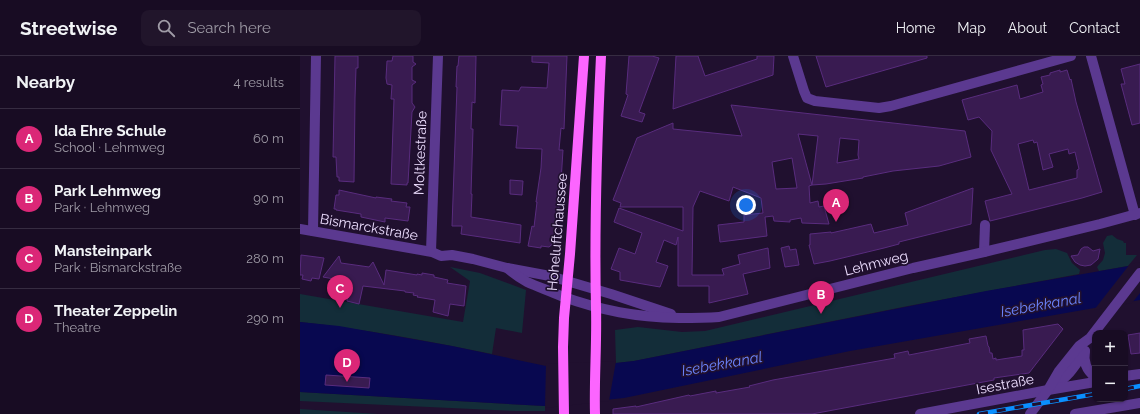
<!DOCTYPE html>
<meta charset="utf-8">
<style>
:root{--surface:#180c23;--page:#21152b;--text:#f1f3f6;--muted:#9f9ba6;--line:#362c41;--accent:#db2777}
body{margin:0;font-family:Raleway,sans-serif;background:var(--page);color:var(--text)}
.controls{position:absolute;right:12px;bottom:12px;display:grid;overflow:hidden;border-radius:8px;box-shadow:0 1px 3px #0004}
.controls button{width:36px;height:36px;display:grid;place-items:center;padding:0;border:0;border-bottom:1px solid var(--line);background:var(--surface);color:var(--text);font:20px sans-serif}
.you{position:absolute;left:446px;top:149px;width:14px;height:14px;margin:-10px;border:3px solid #fff;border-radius:50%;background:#1a73e8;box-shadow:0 0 0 6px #1a73e833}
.badge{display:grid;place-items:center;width:26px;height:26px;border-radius:50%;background:var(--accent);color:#fff;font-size:13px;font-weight:700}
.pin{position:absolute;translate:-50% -33px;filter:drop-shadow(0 1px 2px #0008)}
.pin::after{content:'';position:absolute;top:21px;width:14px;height:12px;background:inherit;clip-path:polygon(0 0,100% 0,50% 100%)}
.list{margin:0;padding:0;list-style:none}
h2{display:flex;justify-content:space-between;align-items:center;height:52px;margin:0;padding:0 16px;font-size:17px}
h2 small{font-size:13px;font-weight:400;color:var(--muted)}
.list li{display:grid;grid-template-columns:26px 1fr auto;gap:12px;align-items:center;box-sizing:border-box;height:60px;padding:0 16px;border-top:1px solid var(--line)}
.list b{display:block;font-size:15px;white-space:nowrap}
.list p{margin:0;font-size:13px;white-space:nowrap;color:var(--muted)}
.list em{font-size:13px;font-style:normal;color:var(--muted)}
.icon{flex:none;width:22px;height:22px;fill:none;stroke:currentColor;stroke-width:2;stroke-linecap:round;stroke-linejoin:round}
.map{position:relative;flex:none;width:840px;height:358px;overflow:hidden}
header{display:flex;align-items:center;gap:24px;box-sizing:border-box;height:56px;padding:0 20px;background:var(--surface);border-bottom:1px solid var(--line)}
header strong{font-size:19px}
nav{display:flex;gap:22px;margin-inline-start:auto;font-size:14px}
.search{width:280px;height:36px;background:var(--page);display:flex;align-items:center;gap:10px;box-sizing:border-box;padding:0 14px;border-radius:8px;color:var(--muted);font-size:15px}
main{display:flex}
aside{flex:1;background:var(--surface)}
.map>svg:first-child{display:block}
</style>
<header>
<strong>Streetwise</strong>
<div class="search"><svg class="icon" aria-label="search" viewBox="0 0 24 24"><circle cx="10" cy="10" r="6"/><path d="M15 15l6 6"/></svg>Search here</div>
<nav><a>Home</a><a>Map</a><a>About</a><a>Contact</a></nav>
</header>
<main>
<aside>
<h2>Nearby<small>4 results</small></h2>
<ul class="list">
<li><span class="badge">A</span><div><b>Ida Ehre Schule</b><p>School · Lehmweg</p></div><em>60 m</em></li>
<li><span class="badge">B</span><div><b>Park Lehmweg</b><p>Park · Lehmweg</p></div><em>90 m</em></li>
<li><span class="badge">C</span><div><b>Mansteinpark</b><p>Park · Bismarckstraße</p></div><em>280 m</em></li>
<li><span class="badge">D</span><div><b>Theater Zeppelin</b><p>Theatre</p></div><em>290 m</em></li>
</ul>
</aside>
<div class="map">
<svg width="840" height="358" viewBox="0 0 840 358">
<rect width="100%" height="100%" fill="#20102f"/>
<g fill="#132d39">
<path d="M812,179L817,183L823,185L824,187H826V199H837L828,210L799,215L797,211L803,204L805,197L803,187L807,180Z"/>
<path d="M756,193L767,197L772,207L780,214L779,218L608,250L334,305L316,307L315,274L338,271L382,276L405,275L745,194Z"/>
<path d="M150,211L180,217L226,234L222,277L196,272L192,298C128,285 64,273 0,266V238L163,266L170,225Z"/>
<path d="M0,336L245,350V355H216L0,345Z"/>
<path d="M0,353L78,358H0Z"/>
</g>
<path fill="#080850" d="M840,208V244L550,295L324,342L245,350L0,336V266L39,270L152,290L246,310L316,307L334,305L686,235Z"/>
<g fill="#20102f">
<path d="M840,206V237L832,247L794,254L830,208Z"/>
<path d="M316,305L309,345L245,352L246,308Z"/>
</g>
<g fill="#391b51" stroke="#592c7e" fill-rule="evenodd">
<path d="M35,0H58V12H56L55,42L54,126L39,125V121H37L36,101H33Z"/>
<path d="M93,0H113V6L116,8L112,11V24L116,26L112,29V47L115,51L112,56L108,127H107V129L91,128L94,43H91L92,29L87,28L86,22L87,5H92Z"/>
<path d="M159,0H176L175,47L172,46L171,73H173L171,138H172L171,161L221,169L220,187L161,178L162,170H152L157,31H156L157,10H158Z"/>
<path d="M232,0H267L264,73L261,72L259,94H263L260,141L255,186L249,191L241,190V192L228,190L232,170L234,171L237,146H236L241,112L242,93L216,92L218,70L200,69L202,34L219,35L221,31L247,32L249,7L232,6Z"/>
<path d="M329,0H352L359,2L339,56L345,58L342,66L321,60L328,39L326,38Z"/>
<path d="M376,0H398L405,20L457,3V0H474L473,19L373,53Z"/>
<path d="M516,0H627V2L526,31Z"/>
<path d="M840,8V67L832,69L821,28H825L821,13Z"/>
<path d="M760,14V16L767,14L770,24L771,23L776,46L802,136L782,142L690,165L685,145L712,138L691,94L692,75L679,61L668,64L662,44L717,29L720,43L743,36L741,29L743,28L741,21L750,19V17ZM733,84L734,87L737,86L743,114L753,111L749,98L768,93L769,98L775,96L779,113L777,114V122L729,134L718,88Z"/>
<path d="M431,49L665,75L671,101L639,110L593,115L563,121V122L526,128L512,129L518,80L498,78L512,129L509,130L510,147L518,145L519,151L524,150L529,168L502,167L501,162L490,164V166L474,165L473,160L465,161L467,180L420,186L418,169L444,166V159L463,157L461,142L433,131L429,145L400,135L393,151L392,219H424L422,213L440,208L438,199L468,192L470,212L443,218L448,238L409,247V230H378V181L376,189L364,184L356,206L368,210L360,231L320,224V216L311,213L319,192L335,198L342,177L314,166L319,152L383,175V151H320L321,147L313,144L337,82L373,67V73L442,80ZM540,82L559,84L558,99L559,103L537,107ZM492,102L497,132L476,133L472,106Z"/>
<path d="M210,124L223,125L222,139L210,138Z"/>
<path d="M673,132L671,168L599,186V188L584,192L530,205L514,208L509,189H510V178L531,176V177L571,168L574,177L608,169L605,157Z"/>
<path d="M39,134L76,142V141L92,143L91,145L107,147L106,151H110L108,165L85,162V166L61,161V158L36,154V153H34L36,139H39Z"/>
<path d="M489,190L490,194L496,193L499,209L485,211L481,192Z"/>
<path d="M784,191H788L793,195L800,193L798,203L791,209L785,210L780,209L775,206L771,200L778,199L781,193Z"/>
<path d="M1,199L24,202L19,223L12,222L11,225L2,223L3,219H0Z"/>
<path d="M39,200L41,207L69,211L73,206L84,229L86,214L117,219V218L122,219V217L134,219V221L148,224L147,227L166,230L164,250L150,248L148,260L133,256L135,244L117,241L118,240L113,239L114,237L105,236V235L63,230L59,248L47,245L50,226L23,221Z"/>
<path d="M758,268L763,273L729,317L694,322V324L512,358H313V353L336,350V351L389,339L390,340L416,335V337L450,331L449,330L473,324L595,302L594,298L608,295L609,299L670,287L669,283L686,280L688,290L689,291L690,297H692L693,303L696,302V304L722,300V294H724L723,274Z"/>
<path d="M840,277V297L831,298L828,279Z"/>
<path d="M26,319L70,322L69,332L25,329Z"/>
</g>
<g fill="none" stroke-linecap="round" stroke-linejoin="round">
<g stroke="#5b3990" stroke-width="10">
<path d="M493,0L504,35L507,42L515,45L579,52L591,50L771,0"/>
<path d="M791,0L835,159"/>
<path d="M0,173L132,196L141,200L152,199L173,203L207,212L250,220L311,238L371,258"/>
<path d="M13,175L16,0"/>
<path d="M131,195L138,0"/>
<path d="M684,196L685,169"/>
<path d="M207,212C213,217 220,222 227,226C238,231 250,235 261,240C303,255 335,261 379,262C392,262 405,262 419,261L613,212L684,196L800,168L840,157"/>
<path d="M785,295C783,306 786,314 795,321"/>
<path d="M825,320L840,318"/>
<path d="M752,331C769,321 775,310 785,295"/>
<path d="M620,358L748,334L795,326"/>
<path d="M730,358L748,334L759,315L779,290L790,282L840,217"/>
<path d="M775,358L840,347"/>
</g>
<g stroke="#fc65ff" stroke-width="10">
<path d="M264,358L263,291L264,262L270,198L284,0"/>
<path d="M295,358C294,323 297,287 296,252C294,168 297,84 301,0"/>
</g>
<defs>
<g id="rail">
<path d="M825,333L840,330"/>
<path d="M679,358L795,338"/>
</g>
</defs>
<use href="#rail" stroke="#0a8fff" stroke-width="4.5"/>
<use href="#rail" stroke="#20102f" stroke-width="3" stroke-dasharray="9" stroke-linecap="butt"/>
</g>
<g text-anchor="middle" stroke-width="3.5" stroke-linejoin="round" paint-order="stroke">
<g font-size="14" fill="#eddeff" stroke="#20102f">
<text transform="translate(120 97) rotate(-88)" y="5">Moltkestraße</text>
<text transform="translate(69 171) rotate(10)" y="5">Bismarckstraße</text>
<text transform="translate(257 176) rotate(-85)" y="5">Hoheluftchaussee</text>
<text transform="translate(576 207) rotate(-14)" y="5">Lehmweg</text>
<text transform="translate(705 328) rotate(-11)" y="5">Isestraße</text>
</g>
<g font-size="15" font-style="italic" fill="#6c86ff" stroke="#20102f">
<text transform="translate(741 249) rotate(-10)" y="5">Isebekkanal</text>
<text transform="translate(422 308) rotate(-10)" y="5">Isebekkanal</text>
</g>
</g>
</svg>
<div class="controls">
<button>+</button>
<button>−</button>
</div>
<div class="you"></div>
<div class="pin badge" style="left:536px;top:166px">A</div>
<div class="pin badge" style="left:521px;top:258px">B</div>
<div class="pin badge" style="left:40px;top:252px">C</div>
<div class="pin badge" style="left:47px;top:326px">D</div>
</div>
</main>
